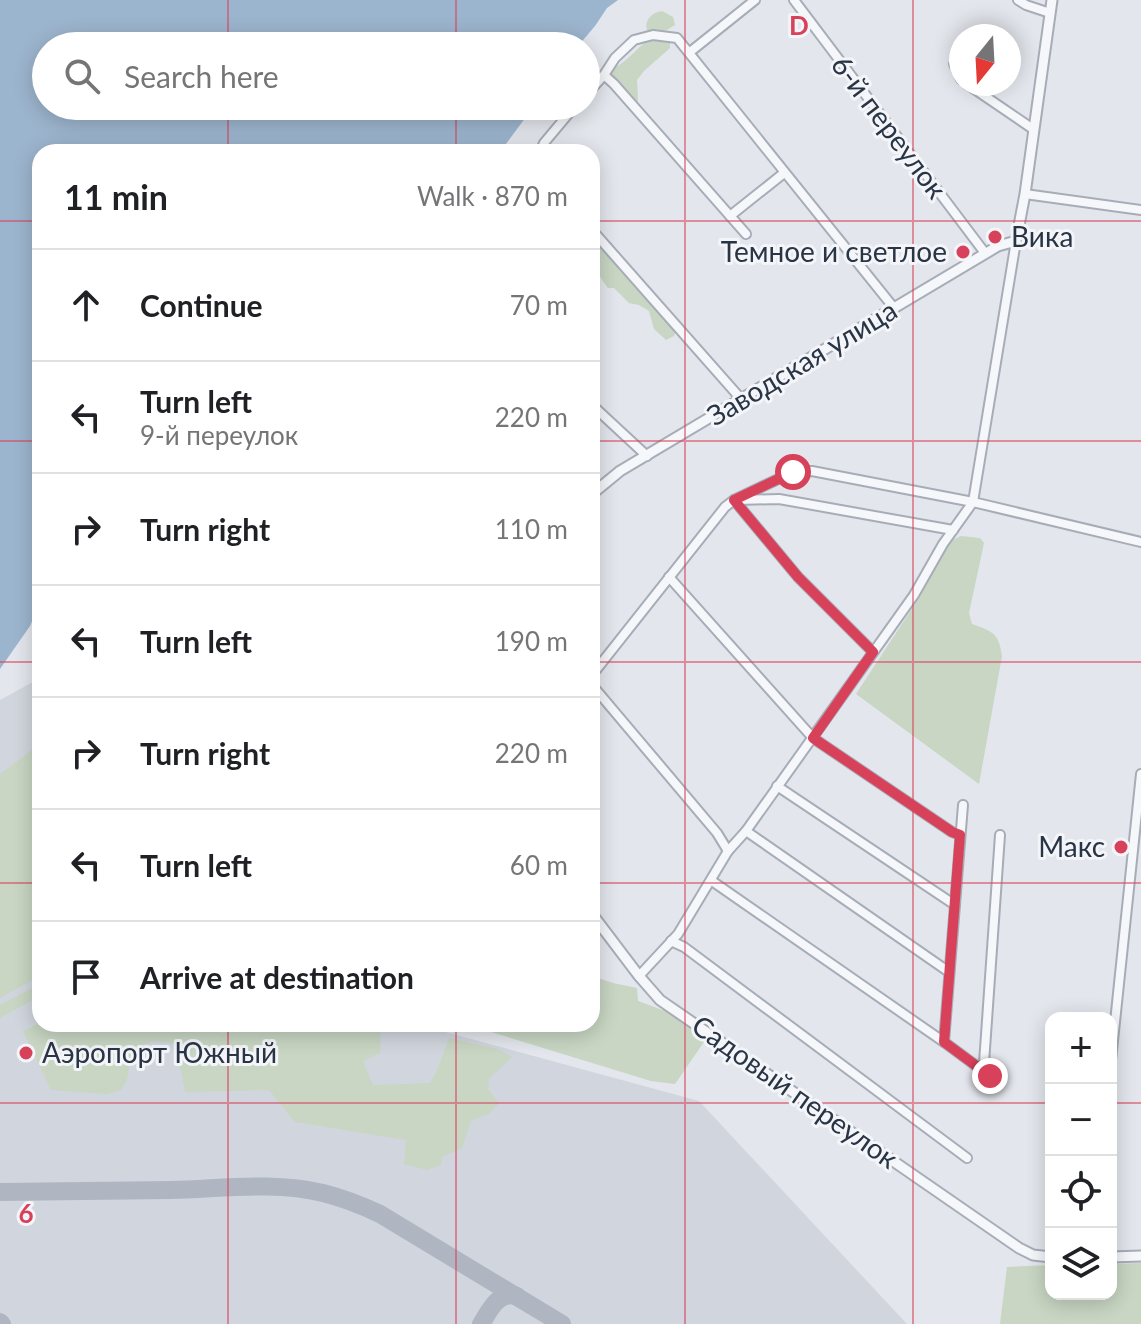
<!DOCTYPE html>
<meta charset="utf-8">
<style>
:root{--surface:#fff;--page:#f6f6f6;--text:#202124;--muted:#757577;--line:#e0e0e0}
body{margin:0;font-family:Lato,sans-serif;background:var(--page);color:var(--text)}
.controls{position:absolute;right:24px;bottom:24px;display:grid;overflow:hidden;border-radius:16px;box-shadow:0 4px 20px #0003}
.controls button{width:72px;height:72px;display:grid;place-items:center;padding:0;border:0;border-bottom:2px solid var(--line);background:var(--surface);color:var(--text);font:40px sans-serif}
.compass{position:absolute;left:949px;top:24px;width:72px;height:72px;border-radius:50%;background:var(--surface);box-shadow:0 4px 20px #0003;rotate:198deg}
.stop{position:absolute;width:24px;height:24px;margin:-18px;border:6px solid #d8415a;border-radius:50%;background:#fff}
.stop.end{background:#d8415a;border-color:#fff;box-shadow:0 2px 8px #0008}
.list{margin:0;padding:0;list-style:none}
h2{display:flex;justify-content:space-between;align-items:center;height:104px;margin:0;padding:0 32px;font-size:34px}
h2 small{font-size:26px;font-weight:400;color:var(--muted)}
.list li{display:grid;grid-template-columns:52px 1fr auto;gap:24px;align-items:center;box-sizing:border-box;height:112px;padding:0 32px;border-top:2px solid var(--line)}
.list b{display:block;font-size:30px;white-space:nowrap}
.list p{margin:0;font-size:26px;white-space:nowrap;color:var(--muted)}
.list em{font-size:26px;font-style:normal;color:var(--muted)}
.icon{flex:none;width:44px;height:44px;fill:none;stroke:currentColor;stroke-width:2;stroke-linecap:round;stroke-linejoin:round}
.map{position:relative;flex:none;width:1141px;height:1324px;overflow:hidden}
.search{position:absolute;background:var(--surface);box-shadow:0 4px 20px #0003;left:32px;top:32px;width:568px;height:88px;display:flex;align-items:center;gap:20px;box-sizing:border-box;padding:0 28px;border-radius:44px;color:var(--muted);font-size:30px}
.panel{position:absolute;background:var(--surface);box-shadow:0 4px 20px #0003;left:32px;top:144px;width:568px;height:888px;border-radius:24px}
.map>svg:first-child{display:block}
</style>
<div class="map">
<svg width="1141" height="1324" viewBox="0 0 1141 1324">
<rect width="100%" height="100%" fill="#e3e6ec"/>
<path fill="#d1d6de" d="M40,678V1024H416L699,1101L907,1324H0V700Z"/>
<g fill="#c8d6c3">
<path d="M662,11L673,17L675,25L667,30L648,33C643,22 650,13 662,11Z"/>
<path d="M656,39L670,43V48L644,71L637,80L638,98L637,106L614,84L611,70C617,66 623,63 628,58C640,48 640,43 656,39Z"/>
<path d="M592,237L599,242L676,329L674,336L666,340L654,329L649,311L639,305L629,303L614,288H608C594,270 592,260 592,237Z"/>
<path d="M961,536L980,538L984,543L969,613L972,624C992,631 999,633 1002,656L979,784L856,694L919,598L950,541Z"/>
<path d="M40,744V976L0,998V774Z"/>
<path d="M592,976L613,983L637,988L638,1001L668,1012L706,1039L675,1084L651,1081L478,1028L431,1027L419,1024H592Z"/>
<path d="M40,984V996L0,1018V1005Z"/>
<path d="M40,1023L218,1024L221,1033L260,1028L261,1024H381L380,1053L363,1061L373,1085L430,1083L437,1070L449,1038L498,1049L512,1057L489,1079L488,1089L499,1103L490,1113L471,1121L462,1148L442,1157L441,1165L427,1170L404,1164L406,1140L295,1122L269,1090L185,1092L176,1045C159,1039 147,1041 132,1050L127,1080L121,1090L107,1094L51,1090L23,1031Z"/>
<path d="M1141,1263V1324H1000L1007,1267L1051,1265V1294H1111V1264Z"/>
</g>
<path fill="#9cb5ce" d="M0,0H618L607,8L595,26L578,46H46V106H534L500,152H40V603L30,626L0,669Z"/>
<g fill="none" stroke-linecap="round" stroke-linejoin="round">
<g stroke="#afb6c2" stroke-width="18">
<path d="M0,1192C57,1191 114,1191 171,1190C221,1189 274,1181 323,1193C343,1198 361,1205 380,1214L562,1324"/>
<path d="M0,1322L2,1324"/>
<path d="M481,1324C490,1310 498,1291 517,1296"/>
</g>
<defs>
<g id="minor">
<path d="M794,0L985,253"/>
<path d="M1018,0L1026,5L1050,13"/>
<path d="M690,52L755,0"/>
<path d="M954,64L961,79"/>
<path d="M604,75L614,84L746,234"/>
<path d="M967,84L1033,129"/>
<path d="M586,95L604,75L615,58L634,40L653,35L677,38L894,308"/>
<path d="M540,152L544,143L575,106"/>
<path d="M1025,194L1141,210"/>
<path d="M730,216L784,173"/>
<path d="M592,230L742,400"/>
<path d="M592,405L647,456"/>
<path d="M734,500L798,577L873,652"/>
<path d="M738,500L779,499L953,530"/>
<path d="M669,577L813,738L952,832L960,835"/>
<path d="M592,675L725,507L734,500L793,472L812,471L973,502L1141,542"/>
<path d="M592,685L717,833L728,851"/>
<path d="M777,786L955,905"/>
<path d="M746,831L949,972"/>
<path d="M712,881L944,1042L990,1076"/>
<path d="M671,941L684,947L967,1158"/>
<path d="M639,976L678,934L728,851L746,831L914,595L943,544L973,502L1016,241"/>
<path d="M944,1042L963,805"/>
<path d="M1111,1060L1141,774"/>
<path d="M981,1069L984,1063L1000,835"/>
</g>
<g id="tertiary">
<path d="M592,494L620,471L998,246L1016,241L1025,194L1052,0"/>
<path d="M592,914L639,976L660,1000L1019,1248L1033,1255L1051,1257"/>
<path d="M1111,1257L1141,1256"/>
</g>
</defs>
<use href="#minor" stroke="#a7adb7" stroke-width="12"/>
<use href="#tertiary" stroke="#a7adb7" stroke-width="13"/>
<use href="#minor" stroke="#f6f7fa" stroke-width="8"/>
<use href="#tertiary" stroke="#f6f7fa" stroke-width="9"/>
</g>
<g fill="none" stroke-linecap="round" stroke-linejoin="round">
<path stroke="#d8415a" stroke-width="10" d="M793,472L734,500L798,577L873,652L813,738L952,832L960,835L944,1042L990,1076"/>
</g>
<path fill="none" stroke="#d8415a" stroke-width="2" stroke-opacity="0.55" d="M228,0V46M456,0V46M685,0V1324M913,0V1324M228,106V152M456,106V152M0,221H40M592,221H1141M0,441H40M592,441H1141M0,662H40M592,662H1141M0,883H40M592,883H1141M228,1024V1324M456,1024V1324M0,1103H1051M1111,1103H1141"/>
<g fill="#d8415a" stroke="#f3f5f9" stroke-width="3">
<circle cx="995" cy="237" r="8"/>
<circle cx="963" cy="252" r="8"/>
<circle cx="1121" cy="847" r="8"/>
<circle cx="26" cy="1053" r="8"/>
</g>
<g text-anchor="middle" stroke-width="6" stroke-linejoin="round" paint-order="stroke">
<g font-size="28" fill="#293445" stroke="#f3f5f9">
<text transform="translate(889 127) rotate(53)" y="10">6-й переулок</text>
<text transform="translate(802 363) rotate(-31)" y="10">Заводская улица</text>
<text transform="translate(795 1092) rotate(35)" y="10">Садовый переулок</text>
</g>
<g font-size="28" fill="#293445" stroke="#f3f5f9" text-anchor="start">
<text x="1011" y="247">Вика</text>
<text x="947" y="262" text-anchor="end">Темное и светлое</text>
<text x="1105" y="857" text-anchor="end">Макс</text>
<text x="42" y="1063">Аэропорт Южный</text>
</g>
</g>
<g font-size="26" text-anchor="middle" font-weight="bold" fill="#d8415a" stroke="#f3f5f9" stroke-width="6" stroke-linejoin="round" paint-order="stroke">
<text x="799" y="35">D</text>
<text x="26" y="1223">6</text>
</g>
</svg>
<div class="controls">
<button>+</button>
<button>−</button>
<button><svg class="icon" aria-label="locate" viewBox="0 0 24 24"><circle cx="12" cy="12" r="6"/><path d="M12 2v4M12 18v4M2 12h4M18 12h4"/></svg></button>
<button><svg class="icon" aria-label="layers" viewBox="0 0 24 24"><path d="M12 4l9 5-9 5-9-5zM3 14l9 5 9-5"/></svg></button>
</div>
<svg class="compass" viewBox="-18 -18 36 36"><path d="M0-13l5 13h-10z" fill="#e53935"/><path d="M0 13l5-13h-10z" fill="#757577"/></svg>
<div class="stop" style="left:793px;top:472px"></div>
<div class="stop end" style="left:990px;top:1076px"></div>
<div class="search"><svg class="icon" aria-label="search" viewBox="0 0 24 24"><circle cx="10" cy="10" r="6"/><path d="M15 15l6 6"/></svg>Search here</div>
<section class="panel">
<h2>11 min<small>Walk · 870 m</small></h2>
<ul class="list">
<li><svg class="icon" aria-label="ahead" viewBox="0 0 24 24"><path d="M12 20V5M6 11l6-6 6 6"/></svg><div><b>Continue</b></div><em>70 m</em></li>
<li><svg class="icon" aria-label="left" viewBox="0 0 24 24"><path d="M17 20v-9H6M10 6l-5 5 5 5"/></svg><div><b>Turn left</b><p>9-й переулок</p></div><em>220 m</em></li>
<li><svg class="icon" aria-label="right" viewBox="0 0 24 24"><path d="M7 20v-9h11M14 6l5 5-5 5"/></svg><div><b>Turn right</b></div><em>110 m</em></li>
<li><svg class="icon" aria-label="left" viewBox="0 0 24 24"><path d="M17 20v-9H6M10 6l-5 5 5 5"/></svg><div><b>Turn left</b></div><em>190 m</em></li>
<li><svg class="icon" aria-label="right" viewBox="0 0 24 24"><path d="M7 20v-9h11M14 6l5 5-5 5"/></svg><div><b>Turn right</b></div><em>220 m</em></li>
<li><svg class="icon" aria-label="left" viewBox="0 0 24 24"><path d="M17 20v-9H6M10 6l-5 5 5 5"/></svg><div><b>Turn left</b></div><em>60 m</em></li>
<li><svg class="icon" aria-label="arrive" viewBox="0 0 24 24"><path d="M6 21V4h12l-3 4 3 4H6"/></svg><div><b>Arrive at destination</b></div></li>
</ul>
</section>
</div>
